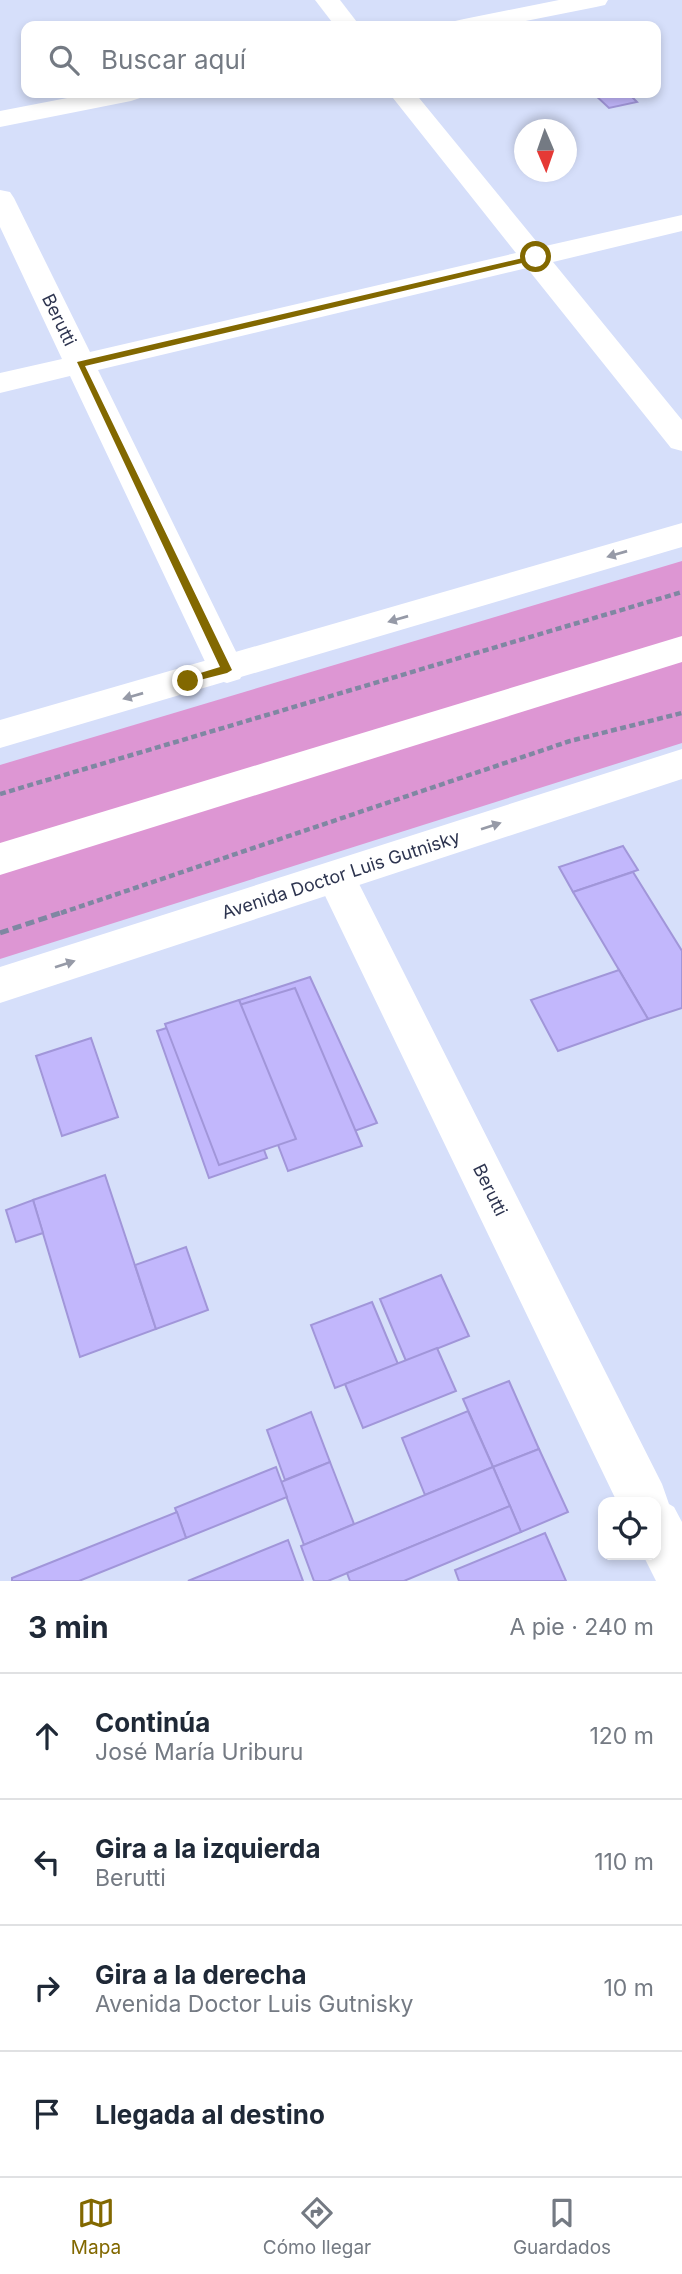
<!DOCTYPE html>
<html lang="es">
<meta charset="utf-8">
<style>
:root{--surface:#fff;--page:#f6f6f7;--text:#1f2937;--muted:#747a83;--line:#e0e1e3;--accent:#826800}
body{margin:0;font-family:Inter,sans-serif;background:var(--page);color:var(--text)}
.controls{position:absolute;right:21px;bottom:21px;display:grid;overflow:hidden;border-radius:14px;box-shadow:0 4px 10px #0003}
.controls button{width:63px;height:63px;display:grid;place-items:center;padding:0;border:0;border-bottom:2px solid var(--line);background:var(--surface);color:var(--text);font:35px sans-serif}
.compass{position:absolute;left:514px;top:119px;width:63px;height:63px;border-radius:50%;background:var(--surface);box-shadow:0 4px 10px #0003;rotate:178deg}
.stop{position:absolute;width:21px;height:21px;margin:-16px;border:5px solid #826800;border-radius:50%;background:#fff}
.stop.end{background:#826800;border-color:#fff;box-shadow:0 2px 7px #0008}
.list{margin:0;padding:0;list-style:none}
h2{display:flex;justify-content:space-between;align-items:center;height:91px;margin:0;padding:0 28px;font-size:30px}
h2 small{font-size:23px;font-weight:400;color:var(--muted)}
.list li{display:grid;grid-template-columns:46px 1fr auto;gap:21px;align-items:center;box-sizing:border-box;height:126px;padding:0 28px;border-top:2px solid var(--line)}
.list b{display:block;font-size:26px;white-space:nowrap}
.list p{margin:0;font-size:23px;white-space:nowrap;color:var(--muted)}
.list em{font-size:23px;font-style:normal;color:var(--muted)}
.icon{flex:none;width:38px;height:38px;fill:none;stroke:currentColor;stroke-width:2;stroke-linecap:round;stroke-linejoin:round}
.map{position:relative;flex:none;width:682px;height:1581px;overflow:hidden}
.search{position:absolute;background:var(--surface);box-shadow:0 4px 10px #0003;left:21px;right:21px;top:21px;height:77px;display:flex;align-items:center;gap:18px;box-sizing:border-box;padding:0 24px;border-radius:14px;color:var(--muted);font-size:26px}
.sheet{height:595px;background:var(--surface)}
nav{display:flex;justify-content:space-around;align-items:center;box-sizing:border-box;height:98px;border-top:2px solid var(--line);background:var(--surface);font-size:19px;color:var(--muted)}
nav a{display:grid;justify-items:center;gap:4px}
nav .on{color:var(--accent)}
.map>svg:first-child{display:block}
</style>
<div class="map">
<svg width="682" height="1581" viewBox="0 0 682 1581">
<rect width="100%" height="100%" fill="#d6dffa"/>
<path fill="#dd96d3" d="M682,561V743L0,959V765Z"/>
<g fill="#c2b7fc" stroke="#a196d9" stroke-width="2">
<path d="M593,93H628L637,102L609,108Z"/>
<path d="M623,846L638,870L573,892L559,867Z"/>
<path d="M633,872L682,951V1008L648,1019L573,892Z"/>
<path d="M619,970L648,1019L558,1051L531,1000Z"/>
<path d="M310,977L377,1123L301,1150L239,1000Z"/>
<path d="M295,988L362,1146L288,1171L265,1111L251,1116L267,1158L209,1178L157,1031L215,1013L238,1076L248,1073L223,1010Z"/>
<path d="M239,1000L296,1139L219,1165L165,1024Z"/>
<path d="M91,1038L118,1117L62,1136L36,1056Z"/>
<path d="M105,1175L156,1329L80,1357L33,1200Z"/>
<path d="M33,1200L43,1233L16,1242L6,1210Z"/>
<path d="M186,1247L208,1310L156,1329L135,1265Z"/>
<path d="M441,1275L469,1336L406,1361L380,1299Z"/>
<path d="M372,1302L398,1364L335,1388L311,1325Z"/>
<path d="M437,1348L456,1391L363,1428L345,1384Z"/>
<path d="M509,1381L539,1449L493,1467L463,1399Z"/>
<path d="M468,1411L493,1467L425,1495L402,1438Z"/>
<path d="M311,1412L330,1462L285,1480L267,1430Z"/>
<path d="M539,1449L568,1512L521,1532L493,1467Z"/>
<path d="M330,1462L354,1524L304,1545L281,1482Z"/>
<path d="M276,1467L287,1497L186,1538L175,1508Z"/>
<path d="M493,1467L510,1506L328,1581H314L301,1546Z"/>
<path d="M510,1506L521,1532L404,1581H350L347,1573Z"/>
<path d="M177,1512L186,1538L79,1581H12V1578Z"/>
<path d="M545,1533L566,1581H459L455,1570Z"/>
<path d="M288,1540L303,1581H188Z"/>
</g>
<g fill="none" stroke-linecap="round" stroke-linejoin="round">
<g stroke="#7f87a2" stroke-width="4.5" stroke-dasharray="6 3.5" stroke-linecap="butt">
<path d="M0,794L682,592"/>
<path d="M61,913L570,741L682,713"/>
</g>
<path stroke="#7f87a2" stroke-width="5" stroke-dasharray="9 4.5" stroke-linecap="butt" d="M0,933L66,911"/>
<g fill="#fff" fill-rule="evenodd">
<path d="M315,0H340L360,26H335Z"/>
<path d="M559,0H608L605,5L596,7L500,26H452L455,21L464,19Z"/>
<path d="M93,93H144L140,98L131,101L0,127V111Z"/>
<path d="M389,93H415L541,247L682,215V231L553,262L682,420V451L671,448L527,268L98,370L245,670L240,679L227,683L214,679L209,670L70,376L0,393V373L62,359L0,227V190L10,192L14,198L90,352L516,253Z"/>
<path d="M336,861L350,866L662,1484L669,1504L674,1507L682,1522V1581H656L643,1555H656V1502H617L316,877L322,866Z"/>
</g>
<g fill="#fff" fill-rule="evenodd">
<path d="M682,523V547L0,748V720Z"/>
<path d="M682,749V779L0,1003V967Z"/>
</g>
<path fill="#fff" fill-rule="evenodd" d="M682,636V662L0,875V843Z"/>
</g>
<defs><path id="oneway-solid" d="M-6-.8H1V-3.2L6.5 0L1 3.2V.8H-6Z" transform="scale(1.75)"/></defs>
<g fill="#969aa7">
<use href="#oneway-solid" transform="translate(617 554) rotate(164)"/>
<use href="#oneway-solid" transform="translate(398 619) rotate(164)"/>
<use href="#oneway-solid" transform="translate(133 696) rotate(164)"/>
<use href="#oneway-solid" transform="translate(491 826) rotate(-18)"/>
<use href="#oneway-solid" transform="translate(65 964) rotate(-18)"/>
</g>
<path fill="#826800" d="M536,255L539,259L85,366L232,670L227,673L184,684V678L220,667L77,362Z"/>
<g text-anchor="middle" stroke-width="5" stroke-linejoin="round" paint-order="stroke">
<g font-size="18" fill="#2d344f" stroke="#fff">
<text transform="translate(59 320) rotate(64)" y="6">Berutti</text>
<text transform="translate(341 875) rotate(-18)" y="6">Avenida Doctor Luis Gutnisky</text>
<text transform="translate(490 1190) rotate(64)" y="6">Berutti</text>
</g>
</g>
</svg>
<div class="controls">
<button><svg class="icon" aria-label="locate" viewBox="0 0 24 24"><circle cx="12" cy="12" r="6"/><path d="M12 2v4M12 18v4M2 12h4M18 12h4"/></svg></button>
</div>
<svg class="compass" viewBox="-18 -18 36 36"><path d="M0-13l5 13h-10z" fill="#e53935"/><path d="M0 13l5-13h-10z" fill="#747a83"/></svg>
<div class="stop" style="left:536px;top:257px"></div>
<div class="stop end" style="left:188px;top:681px"></div>
<div class="search"><svg class="icon" aria-label="search" viewBox="0 0 24 24"><circle cx="10" cy="10" r="6"/><path d="M15 15l6 6"/></svg>Buscar aquí</div>
</div>
<section class="sheet">
<h2>3 min<small>A pie · 240 m</small></h2>
<ul class="list">
<li><svg class="icon" aria-label="ahead" viewBox="0 0 24 24"><path d="M12 20V5M6 11l6-6 6 6"/></svg><div><b>Continúa</b><p>José María Uriburu</p></div><em>120 m</em></li>
<li><svg class="icon" aria-label="left" viewBox="0 0 24 24"><path d="M17 20v-9H6M10 6l-5 5 5 5"/></svg><div><b>Gira a la izquierda</b><p>Berutti</p></div><em>110 m</em></li>
<li><svg class="icon" aria-label="right" viewBox="0 0 24 24"><path d="M7 20v-9h11M14 6l5 5-5 5"/></svg><div><b>Gira a la derecha</b><p>Avenida Doctor Luis Gutnisky</p></div><em>10 m</em></li>
<li><svg class="icon" aria-label="arrive" viewBox="0 0 24 24"><path d="M6 21V4h12l-3 4 3 4H6"/></svg><div><b>Llegada al destino</b></div></li>
</ul>
</section>
<nav>
<a class="on"><svg class="icon" aria-label="map" viewBox="0 0 24 24"><path d="M3 6l6-2 6 2 6-2v14l-6 2-6-2-6 2zM9 4v14M15 6v14"/></svg>Mapa</a>
<a><svg class="icon" aria-label="directions" viewBox="0 0 24 24"><path d="M12 3l9 9-9 9-9-9zM9 14v-3h6M13 9l2 2-2 2"/></svg>Cómo llegar</a>
<a><svg class="icon" aria-label="saved" viewBox="0 0 24 24"><path d="M7 4h10v16l-5-4-5 4z"/></svg>Guardados</a>
</nav>
